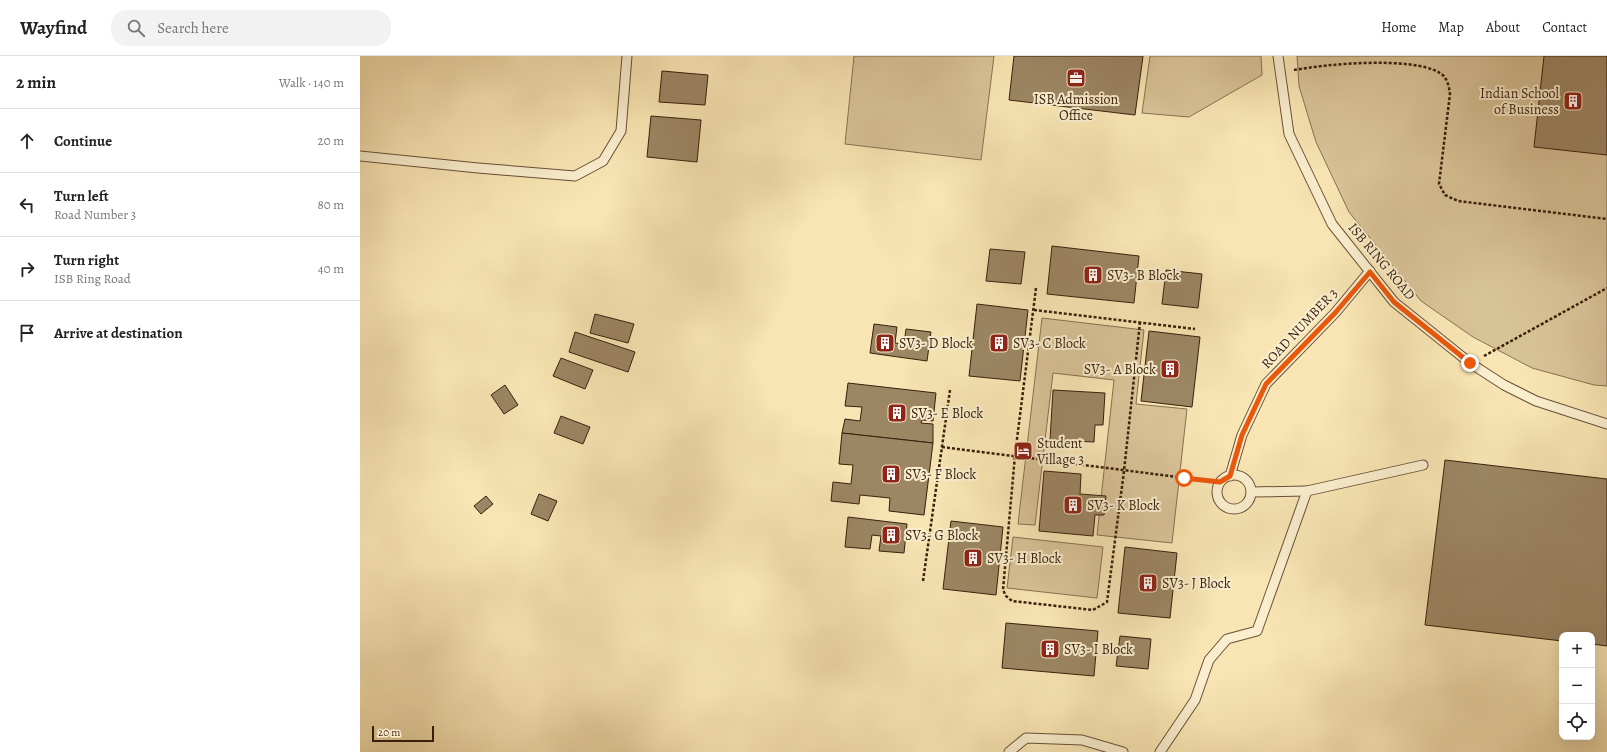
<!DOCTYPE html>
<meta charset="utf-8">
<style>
:root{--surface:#fff;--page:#f2f2f2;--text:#222;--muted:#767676;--line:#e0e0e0}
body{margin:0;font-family:Alegreya,serif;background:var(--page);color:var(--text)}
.controls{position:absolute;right:12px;bottom:12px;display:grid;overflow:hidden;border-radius:8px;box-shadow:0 4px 16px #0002}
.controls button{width:36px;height:36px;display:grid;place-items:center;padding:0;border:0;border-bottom:1px solid var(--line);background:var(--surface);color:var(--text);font:20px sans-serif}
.scale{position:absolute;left:12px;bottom:10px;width:62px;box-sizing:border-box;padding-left:4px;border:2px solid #391f0c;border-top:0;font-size:11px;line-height:14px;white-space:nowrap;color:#391f0c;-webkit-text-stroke:3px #faeece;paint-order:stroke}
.stop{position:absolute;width:12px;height:12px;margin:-9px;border:3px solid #ea580c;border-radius:50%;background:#fff}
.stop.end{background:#ea580c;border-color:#fff;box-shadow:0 1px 4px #0008}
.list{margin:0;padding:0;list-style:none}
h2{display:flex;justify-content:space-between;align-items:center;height:52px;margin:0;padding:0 16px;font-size:17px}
h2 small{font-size:13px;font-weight:400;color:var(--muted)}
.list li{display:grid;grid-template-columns:26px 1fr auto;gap:12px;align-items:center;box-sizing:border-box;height:64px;padding:0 16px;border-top:1px solid var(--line)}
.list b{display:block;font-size:15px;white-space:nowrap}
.list p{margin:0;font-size:13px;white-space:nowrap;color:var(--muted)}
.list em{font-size:13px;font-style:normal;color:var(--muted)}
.icon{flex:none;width:22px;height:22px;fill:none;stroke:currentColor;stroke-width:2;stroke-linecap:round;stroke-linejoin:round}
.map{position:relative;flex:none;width:1247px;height:696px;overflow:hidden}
header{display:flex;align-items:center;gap:24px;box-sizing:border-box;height:56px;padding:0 20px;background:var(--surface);border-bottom:1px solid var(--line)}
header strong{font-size:19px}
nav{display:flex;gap:22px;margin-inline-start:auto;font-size:14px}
.search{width:280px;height:36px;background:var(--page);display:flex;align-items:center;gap:10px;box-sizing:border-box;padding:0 14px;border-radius:16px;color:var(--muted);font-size:15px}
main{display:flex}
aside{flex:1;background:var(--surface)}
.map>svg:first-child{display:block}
</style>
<header>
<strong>Wayfind</strong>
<div class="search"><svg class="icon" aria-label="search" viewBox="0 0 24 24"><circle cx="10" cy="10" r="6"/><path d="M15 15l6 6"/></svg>Search here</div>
<nav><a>Home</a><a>Map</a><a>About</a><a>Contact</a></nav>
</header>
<main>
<aside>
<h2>2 min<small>Walk · 140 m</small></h2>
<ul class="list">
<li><svg class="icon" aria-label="ahead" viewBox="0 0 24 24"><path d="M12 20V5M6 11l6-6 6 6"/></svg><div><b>Continue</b></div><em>20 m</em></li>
<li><svg class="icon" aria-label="left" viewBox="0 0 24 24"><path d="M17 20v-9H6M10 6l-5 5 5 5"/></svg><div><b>Turn left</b><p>Road Number 3</p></div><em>80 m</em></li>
<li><svg class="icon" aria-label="right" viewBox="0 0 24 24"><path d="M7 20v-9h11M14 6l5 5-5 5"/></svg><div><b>Turn right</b><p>ISB Ring Road</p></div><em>40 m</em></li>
<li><svg class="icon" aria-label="arrive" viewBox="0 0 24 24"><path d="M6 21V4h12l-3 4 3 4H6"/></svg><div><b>Arrive at destination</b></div></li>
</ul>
</aside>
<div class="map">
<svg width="1247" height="696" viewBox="0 0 1247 696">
<rect width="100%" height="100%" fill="#f8e5b3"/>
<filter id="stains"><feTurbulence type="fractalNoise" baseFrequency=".005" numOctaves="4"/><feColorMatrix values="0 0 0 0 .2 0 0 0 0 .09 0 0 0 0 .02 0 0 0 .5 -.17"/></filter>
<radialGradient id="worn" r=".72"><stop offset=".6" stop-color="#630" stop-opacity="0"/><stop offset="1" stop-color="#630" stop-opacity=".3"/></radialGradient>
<g fill="#d8c397" stroke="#887152">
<path d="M494,0H634L621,104L485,88Z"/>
<path d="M790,0H901L902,19L829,61L782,57Z"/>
<path d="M937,0H1247V330L1234,329L1172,312L1113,281L1061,245L989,156L956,86L939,30Z"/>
<path d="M682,262L784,274L776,348L827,353L812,487L737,479L754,324L693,317L675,469L658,468Z"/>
<path d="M653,481L743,491L737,542L647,532Z"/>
</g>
<g fill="#9c8663" stroke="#391f0c">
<path d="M654,0H783L775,59L649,44Z"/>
<path d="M1184,0H1247V99L1174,91Z"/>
<path d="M302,15L348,19L345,49L299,46Z"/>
<path d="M291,60L341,64L337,106L287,101Z"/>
<path d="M692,190L779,200L774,247L687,238Z"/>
<path d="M630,193L665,196L661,228L626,225Z"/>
<path d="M806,214L842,218L838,252L802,248Z"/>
<path d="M617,248L668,254L660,325L609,320Z"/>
<path d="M235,258L274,268L268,287L230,277Z"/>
<path d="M514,268L537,271L535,287L544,288L546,273L571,276L567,305L510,297Z"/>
<path d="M789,275L840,281L832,351L781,345Z"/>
<path d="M215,276L275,296L268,316L209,296Z"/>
<path d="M201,302L233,314L225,333L193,320Z"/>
<path d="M488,327L576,337L573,365L562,364L561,367L573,368V387L482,377L485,363L500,365L502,351L485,350Z"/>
<path d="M145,329L158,349L144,358L131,339Z"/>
<path d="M693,334L745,337L743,369H735L734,386L690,384Z"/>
<path d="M201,360L230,371L223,388L194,377Z"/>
<path d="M482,377L573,387L564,459L529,455L530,442L500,439L499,448L471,445L473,426L491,428L493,409L479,408Z"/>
<path d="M1085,404L1247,423V590L1232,588V579H1202V585L1065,569Z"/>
<path d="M684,415L721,418L720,438L746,440L744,459H735L733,480L679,475Z"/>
<path d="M179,438L197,445L188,465L171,458Z"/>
<path d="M126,440L133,448L121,458L114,450Z"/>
<path d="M488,461L547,468L544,497L519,495L521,480L512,479L510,493L485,491Z"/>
<path d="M591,465L643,471L636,539L583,533Z"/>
<path d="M765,491L817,497L810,562L758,557Z"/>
<path d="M646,567L738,575L734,620L642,612Z"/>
<path d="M760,580L791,583L788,613L756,610Z"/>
</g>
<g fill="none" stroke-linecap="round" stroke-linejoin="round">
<defs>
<g id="lane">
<path d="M918,0L929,78L972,168L1034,246L1110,307L1144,329L1176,345L1247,368"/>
<path d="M0,100L118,112L215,120L243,105L261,75L267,0"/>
<circle cx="874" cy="436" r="17"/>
<path d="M870,420L882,379L906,328L975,257L1010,215"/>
<path d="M891,436L947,435"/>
<path d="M649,696L666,682L722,684L763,696"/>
<path d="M800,696L835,644L849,604L867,583L897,575L947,435L1063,409"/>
</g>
</defs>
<use href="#lane" stroke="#695036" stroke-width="11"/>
<g stroke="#391f0c" stroke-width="2.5" stroke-dasharray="3 2" stroke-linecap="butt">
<path d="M934,14C967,8 1052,0 1080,17C1087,21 1089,30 1090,38L1079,128L1085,139L1098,145L1247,163"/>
<path d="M676,232L655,399L643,534L646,540L652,545L733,554L747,546L764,415L780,266"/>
<path d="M674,254L835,273"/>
<path d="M1124,300L1247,232"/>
<path d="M582,391L857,426"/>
<path d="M563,525L590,334"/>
</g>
<use href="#lane" stroke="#faeece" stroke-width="9"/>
</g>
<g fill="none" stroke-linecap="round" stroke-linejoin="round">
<path stroke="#ea580c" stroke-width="5" d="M824,422L860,426L870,420L882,379L906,328L975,257L1010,216L1034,246L1110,307"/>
</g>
<defs>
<symbol id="office-square" viewBox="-11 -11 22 22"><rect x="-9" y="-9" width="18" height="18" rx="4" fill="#8f2418" stroke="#faeece"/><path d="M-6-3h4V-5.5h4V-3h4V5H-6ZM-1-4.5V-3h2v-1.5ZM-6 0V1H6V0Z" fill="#fff"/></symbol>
<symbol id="building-square" viewBox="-11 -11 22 22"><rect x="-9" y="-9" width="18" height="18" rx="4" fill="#8f2418" stroke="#faeece"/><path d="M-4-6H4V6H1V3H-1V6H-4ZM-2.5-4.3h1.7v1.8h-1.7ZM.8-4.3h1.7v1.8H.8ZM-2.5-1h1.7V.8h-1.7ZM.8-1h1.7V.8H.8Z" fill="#fff"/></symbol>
<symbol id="hotel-square" viewBox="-11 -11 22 22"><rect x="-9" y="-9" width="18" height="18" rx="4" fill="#8f2418" stroke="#faeece"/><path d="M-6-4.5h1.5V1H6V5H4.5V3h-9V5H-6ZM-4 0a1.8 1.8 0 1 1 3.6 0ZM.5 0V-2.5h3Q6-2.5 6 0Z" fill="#fff"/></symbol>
</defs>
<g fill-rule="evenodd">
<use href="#office-square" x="705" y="11" width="22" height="22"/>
<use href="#building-square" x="1202" y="34" width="22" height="22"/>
<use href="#building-square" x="722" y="208" width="22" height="22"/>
<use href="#building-square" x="514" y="276" width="22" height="22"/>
<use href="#building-square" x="628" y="276" width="22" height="22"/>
<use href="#building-square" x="799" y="302" width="22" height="22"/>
<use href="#building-square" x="526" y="346" width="22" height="22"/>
<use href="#hotel-square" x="652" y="384" width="22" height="22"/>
<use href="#building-square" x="520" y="407" width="22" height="22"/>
<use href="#building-square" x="702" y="438" width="22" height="22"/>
<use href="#building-square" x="520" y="468" width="22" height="22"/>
<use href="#building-square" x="602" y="491" width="22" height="22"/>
<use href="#building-square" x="777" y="516" width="22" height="22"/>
<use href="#building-square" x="679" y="582" width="22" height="22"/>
</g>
<g text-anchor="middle" stroke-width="4" stroke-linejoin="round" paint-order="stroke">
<g font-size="14" fill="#391f0c" stroke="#faeece" text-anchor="start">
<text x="1199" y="42" text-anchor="end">Indian School<tspan x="1199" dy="16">of Business</tspan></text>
<text x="716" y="48" text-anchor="middle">ISB Admission<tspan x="716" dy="16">Office</tspan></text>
<text x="747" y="224">SV3- B Block</text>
<text x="539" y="292">SV3- D Block</text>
<text x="653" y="292">SV3- C Block</text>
<text x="796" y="318" text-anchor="end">SV3- A Block</text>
<text x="551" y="362">SV3- E Block</text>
<text x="677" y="392">Student<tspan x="677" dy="16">Village 3</tspan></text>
<text x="545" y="423">SV3- F Block</text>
<text x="727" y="454">SV3- K Block</text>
<text x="545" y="484">SV3- G Block</text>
<text x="627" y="507">SV3- H Block</text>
<text x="802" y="532">SV3- J Block</text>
<text x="704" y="598">SV3- I Block</text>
</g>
<g font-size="14" fill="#391f0c" stroke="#faeece">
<text transform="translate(1022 205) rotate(50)" y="5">ISB RING ROAD</text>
<text transform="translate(939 272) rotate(-47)" y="5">ROAD NUMBER 3</text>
</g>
</g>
<rect width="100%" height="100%" filter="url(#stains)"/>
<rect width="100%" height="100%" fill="url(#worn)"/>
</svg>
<div class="controls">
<button>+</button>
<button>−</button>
<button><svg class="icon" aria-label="locate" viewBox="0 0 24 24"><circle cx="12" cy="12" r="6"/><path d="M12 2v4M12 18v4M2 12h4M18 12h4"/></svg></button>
</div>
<div class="scale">20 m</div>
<div class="stop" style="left:824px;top:422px"></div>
<div class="stop end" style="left:1110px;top:307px"></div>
</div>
</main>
